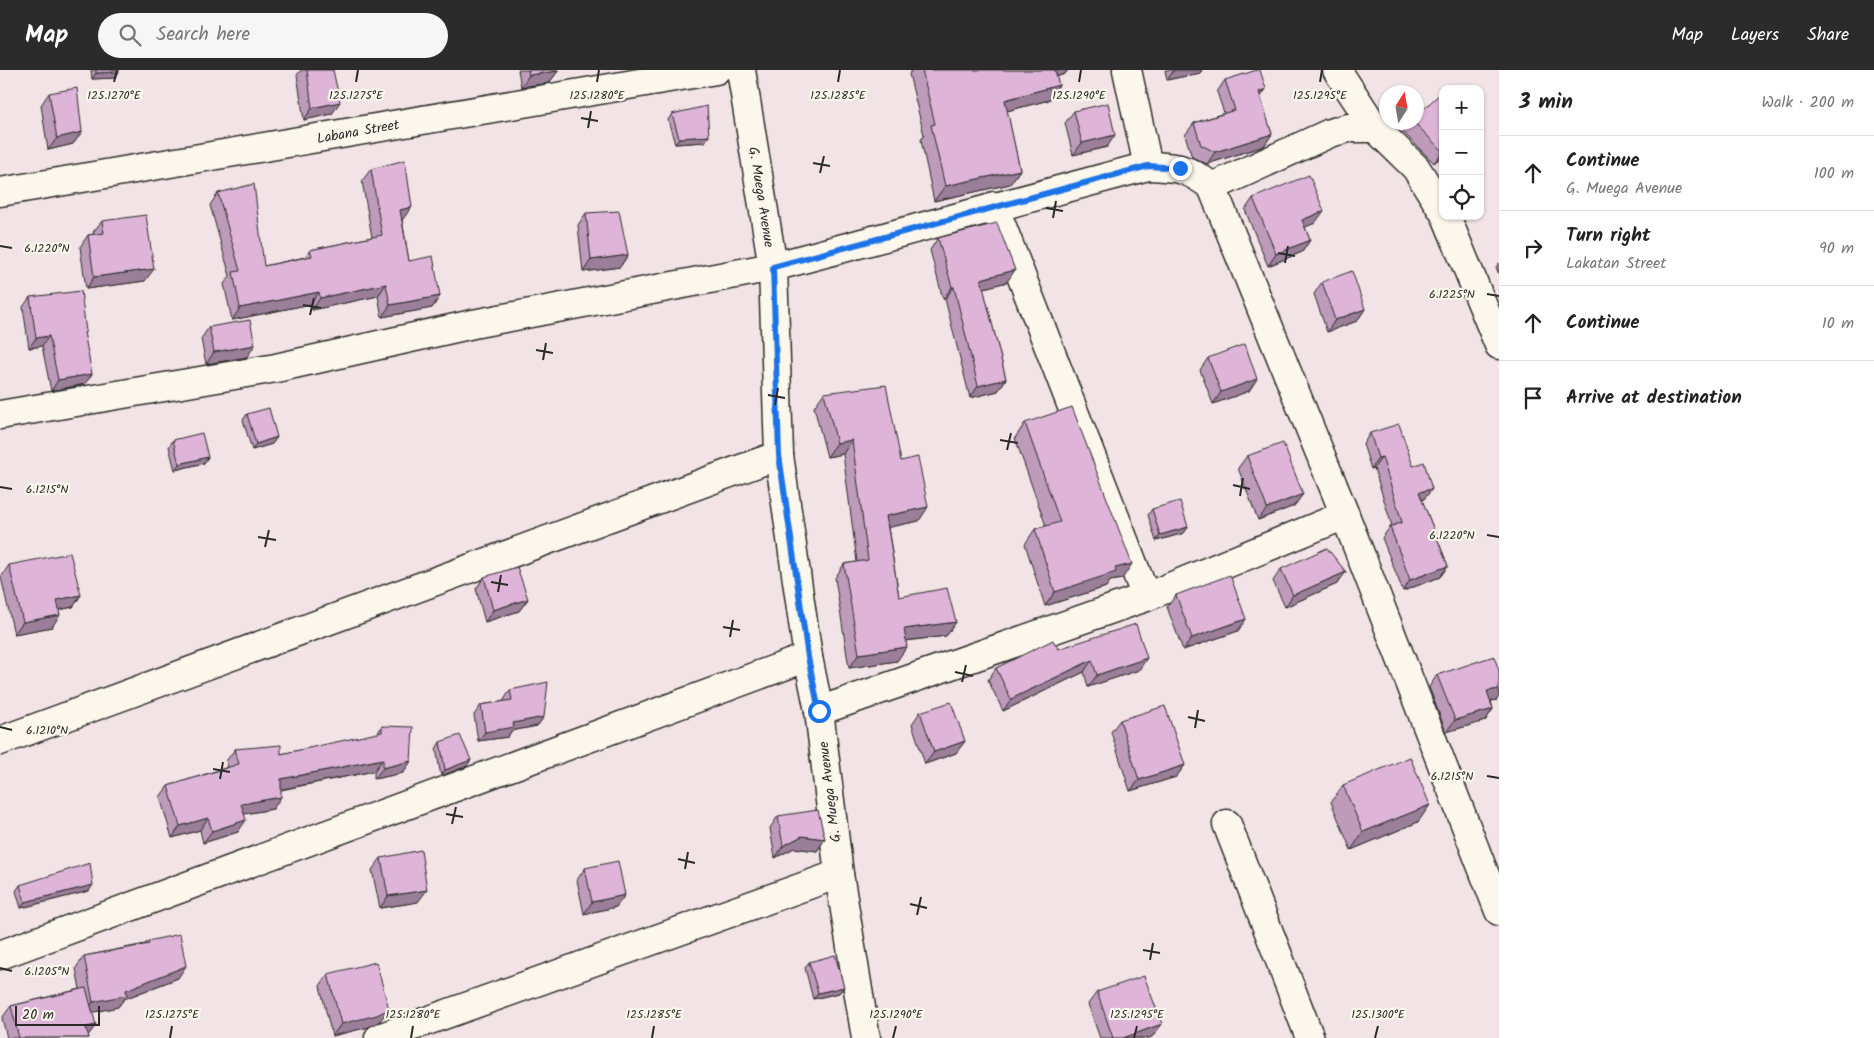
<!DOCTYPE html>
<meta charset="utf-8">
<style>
:root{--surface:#fff;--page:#f6f6f6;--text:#222;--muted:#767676;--line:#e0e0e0;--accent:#2b2b2b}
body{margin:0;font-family:Kalam,sans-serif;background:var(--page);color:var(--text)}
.controls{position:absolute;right:15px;top:15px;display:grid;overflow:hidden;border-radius:10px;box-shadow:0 1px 4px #0004}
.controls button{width:45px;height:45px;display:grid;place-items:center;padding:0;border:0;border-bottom:1px solid var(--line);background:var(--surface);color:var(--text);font:25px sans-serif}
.compass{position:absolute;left:1379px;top:15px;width:45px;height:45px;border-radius:50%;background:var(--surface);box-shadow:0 1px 4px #0004;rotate:11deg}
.scale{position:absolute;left:15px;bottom:12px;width:85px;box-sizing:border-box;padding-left:5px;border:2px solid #2b2b2b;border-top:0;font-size:14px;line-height:18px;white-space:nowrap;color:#2b2b2b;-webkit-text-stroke:4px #fbf7ec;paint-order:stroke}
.stop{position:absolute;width:15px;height:15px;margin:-11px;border:4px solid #1a73e8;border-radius:50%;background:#fff}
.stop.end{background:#1a73e8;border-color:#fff;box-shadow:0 1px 5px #0008}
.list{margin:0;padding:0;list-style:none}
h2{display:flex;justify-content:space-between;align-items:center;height:65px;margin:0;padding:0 20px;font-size:21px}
h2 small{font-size:16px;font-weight:400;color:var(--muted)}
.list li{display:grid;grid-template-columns:32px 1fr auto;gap:15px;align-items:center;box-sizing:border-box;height:75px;padding:0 20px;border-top:1px solid var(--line)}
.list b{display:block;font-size:19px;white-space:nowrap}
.list p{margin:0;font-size:16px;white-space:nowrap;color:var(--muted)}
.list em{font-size:16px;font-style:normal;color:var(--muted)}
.icon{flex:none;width:28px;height:28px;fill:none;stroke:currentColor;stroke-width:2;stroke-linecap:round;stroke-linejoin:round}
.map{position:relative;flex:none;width:1499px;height:968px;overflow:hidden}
header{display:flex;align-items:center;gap:30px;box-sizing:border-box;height:70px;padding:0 25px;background:var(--accent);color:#fff}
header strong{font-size:24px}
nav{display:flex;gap:28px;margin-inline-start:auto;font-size:18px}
.search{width:350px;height:45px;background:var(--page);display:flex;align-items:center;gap:12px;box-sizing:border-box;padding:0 18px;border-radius:28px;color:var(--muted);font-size:19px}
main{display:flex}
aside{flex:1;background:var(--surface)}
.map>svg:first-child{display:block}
</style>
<header>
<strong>Map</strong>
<div class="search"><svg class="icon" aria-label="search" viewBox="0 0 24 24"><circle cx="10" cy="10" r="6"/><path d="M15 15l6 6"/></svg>Search here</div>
<nav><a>Map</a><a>Layers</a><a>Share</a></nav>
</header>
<main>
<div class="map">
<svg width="1499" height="968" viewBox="0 0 1499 968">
<rect width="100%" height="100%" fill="#f2e3e6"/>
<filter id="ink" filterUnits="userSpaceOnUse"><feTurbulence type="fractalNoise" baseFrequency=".02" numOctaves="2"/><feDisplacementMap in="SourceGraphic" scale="10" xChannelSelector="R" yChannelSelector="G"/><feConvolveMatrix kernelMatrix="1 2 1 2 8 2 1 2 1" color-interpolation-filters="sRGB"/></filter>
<g filter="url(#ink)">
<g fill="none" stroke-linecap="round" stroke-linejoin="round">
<defs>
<g id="minor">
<path d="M1127,0L1148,96C1178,97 1188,98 1212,117L1345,445L1499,841"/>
<path d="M1337,0L1375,58L1416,98L1443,141"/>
<path d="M1212,117L1330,63L1348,58H1375"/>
<path d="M0,122L716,0"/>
<path d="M994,136L1146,527"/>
<path d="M1446,146L1499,275"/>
<path d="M0,345L276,298L473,254L773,197L1148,96"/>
<path d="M819,641L1146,527L1345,445"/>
<path d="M0,671L779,385"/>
<path d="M1227,754L1310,968"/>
<path d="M0,885L808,587"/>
<path d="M379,968L839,804"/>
</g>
<path id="tertiary" d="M741,0L773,197L779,385L808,587L819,641L839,804L866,968"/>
</defs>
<use href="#minor" stroke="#2b2b2b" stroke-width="31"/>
<use href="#tertiary" stroke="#2b2b2b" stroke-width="31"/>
<use href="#minor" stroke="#fbf7ec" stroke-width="28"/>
<use href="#tertiary" stroke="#fbf7ec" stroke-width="28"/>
</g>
<g fill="#bf9bbb" stroke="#2b2b2b">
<path d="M91,0H119L115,8L92,9Z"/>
<path d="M301,0H333L332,44L304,50L297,5Z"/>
<path d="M518,0H558V1L549,13L521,17Z"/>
<path d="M912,0H1068L1065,4L1056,7L1059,15L1049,30L1007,41L1020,100L1010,114L934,131L921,70L924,65L909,4Z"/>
<path d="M1165,0H1202L1200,3L1167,10Z"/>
<path d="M1225,10L1266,19L1260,28L1272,64L1264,76L1207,94L1192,87L1185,65L1194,53L1224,43L1217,22Z"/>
<path d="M1443,21V85L1434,93L1403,62L1410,52H1416Z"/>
<path d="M49,23L82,62L73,74L48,80L41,35Z"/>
<path d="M1074,41L1107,77L1073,85L1065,53Z"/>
<path d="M672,44L705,72L675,74L668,50Z"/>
<path d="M371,99L403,149H402L409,191L440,226L432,238L382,247L378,226L312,240L311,234L232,250L224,214L230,206L210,135L218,123L264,196L305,187L310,180L372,167L362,111Z"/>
<path d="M1253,128L1315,153L1305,157L1310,170L1302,182L1268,196L1245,140Z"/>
<path d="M586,143L628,185L620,197L583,202L578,155Z"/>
<path d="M102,151L145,211L86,219L80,177L88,165L94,164L93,162Z"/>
<path d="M938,168L1007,212L983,218L1006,309L998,321L970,328L945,229H943L930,180Z"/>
<path d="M1499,193V205L1496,197Z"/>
<path d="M1322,212L1365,239L1357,251L1327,262L1314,224Z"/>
<path d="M30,227L84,264L85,314L51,321L42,276L29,278L23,237Z"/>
<path d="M209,257L247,287L206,294L201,269Z"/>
<path d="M1208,288L1249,321L1213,334L1200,300Z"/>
<path d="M824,323L901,391L919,451L888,457L899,527L956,552L946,566L906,571L897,591L849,598L835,508L844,494L857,492L843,384L827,387L814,337Z"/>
<path d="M247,344L277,367L272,374L252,380L243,350Z"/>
<path d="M1025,353L1122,509L1110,511L1106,517L1045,536L1025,474L1035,459L1046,456L1015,368Z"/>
<path d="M1370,363L1413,396L1432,419L1424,429L1422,430L1448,496L1440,507L1403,521L1382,468L1390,457L1392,456L1374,398L1371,399L1363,374Z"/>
<path d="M173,370L208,387L204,393L175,400L169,377Z"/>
<path d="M1247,386L1303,424L1294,436L1258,450L1238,398Z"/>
<path d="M1152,439L1188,457L1184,463L1156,471L1148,445Z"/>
<path d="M9,495L81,525L73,537L59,540L52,557L14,564L1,507Z"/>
<path d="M1281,499L1337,514L1285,537L1273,511Z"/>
<path d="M484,507L528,529L519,541L485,552L476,519Z"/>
<path d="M1176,525L1238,561L1183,580L1167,537Z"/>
<path d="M1058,579L1139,600L1088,617L1084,602L1003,641L988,610L996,598Z"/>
<path d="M1437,605L1497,630L1491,631L1493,639L1485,651L1446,662L1429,617Z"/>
<path d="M510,620L544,647L537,656L511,661L508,667L478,671L474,645L481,635L504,631V630Z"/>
<path d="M920,642L965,671L956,683L925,694L912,654Z"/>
<path d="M1120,650L1185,695L1176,707L1130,721L1111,662Z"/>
<path d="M382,656L411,691L403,703L374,709V701L281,720L273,739L244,744L238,762L203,773L200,760L172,768L160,727L168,716L228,697L226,691L235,679L281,684L377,664Z"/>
<path d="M440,672L467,696L441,706L436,679Z"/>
<path d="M1343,715L1418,752L1351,780L1331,732Z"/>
<path d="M778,746L825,769L817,781L794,778L775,788L770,758Z"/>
<path d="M381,788L418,832L380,838L372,800Z"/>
<path d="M585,798L625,825L616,837L584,844L577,810Z"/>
<path d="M20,815L89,821L21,838L16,821Z"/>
<path d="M148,871L178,908L124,929L118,937L92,942L88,965L89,968H7L2,948L11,936L80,919L76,898L84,886L145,874Z"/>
<path d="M809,892L844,917L839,923L813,929L805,898Z"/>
<path d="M328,904L380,951L369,957L332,966L320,916Z"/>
<path d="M1097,922L1162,954L1153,966L1149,968H1100L1088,934Z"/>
</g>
<g fill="#9b7e98" stroke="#2b2b2b">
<path d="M1050,0H1068L1065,4L1043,10Z"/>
<path d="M1174,0H1202L1200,3L1167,10Z"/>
<path d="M558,1L549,13L521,17L529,5Z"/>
<path d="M119,2L115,8L92,9L96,3Z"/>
<path d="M1059,15L1049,30L995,44L1005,30Z"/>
<path d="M1266,19L1258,31L1259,22Z"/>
<path d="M340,32L332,44L304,50L312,38Z"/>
<path d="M82,62L73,74L48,80L57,68Z"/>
<path d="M1272,64L1264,76L1207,94L1215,82Z"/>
<path d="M1115,65L1107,77L1073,85L1082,73Z"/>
<path d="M709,66L705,72L675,74L679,68Z"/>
<path d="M1443,81V85L1434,93Z"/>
<path d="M1020,100L1010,114L934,131L945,116Z"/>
<path d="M412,137L403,149L392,152L400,140Z"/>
<path d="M1324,141L1315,153L1294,162L1302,150Z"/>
<path d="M1310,170L1302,182L1268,196L1276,184Z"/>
<path d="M628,185L620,197L583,202L591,190Z"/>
<path d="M154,199L145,211L86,219L94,207Z"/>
<path d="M1015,200L1007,212L973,221L981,209Z"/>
<path d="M386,214L378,226L312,240L320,228Z"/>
<path d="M952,217H954L945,229H943Z"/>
<path d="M319,222L311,234L232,250L240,238Z"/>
<path d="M440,226L432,238L382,247L390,235Z"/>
<path d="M1365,239L1357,251L1327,262L1335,250Z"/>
<path d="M49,266L42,276L29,278L36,268Z"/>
<path d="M255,275L247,287L206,294L214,282Z"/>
<path d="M92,304L85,314L51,321L58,310Z"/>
<path d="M1006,309L998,321L970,328L978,316Z"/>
<path d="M1257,309L1249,321L1213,334L1221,322Z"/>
<path d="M277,367L272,374L252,380L256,374Z"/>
<path d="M852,370L843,384L827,387L837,373Z"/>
<path d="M208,387L204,393L175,400L179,394Z"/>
<path d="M1382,387L1374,398L1371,399L1378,388Z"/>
<path d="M1432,419L1424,429L1412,433L1419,422Z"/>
<path d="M1303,424L1294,436L1258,450L1267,438Z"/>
<path d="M928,437L919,451L876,460L886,446Z"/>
<path d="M1188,457L1184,463L1156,471L1160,465Z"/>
<path d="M1132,494L1122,509L1110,511L1106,517L1045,536L1055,522L1115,498Z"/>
<path d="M1448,496L1440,507L1403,521L1410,510Z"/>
<path d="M1346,502L1337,514L1285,537L1293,525Z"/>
<path d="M81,525L73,537L49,542L57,530Z"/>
<path d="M528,529L519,541L485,552L493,540Z"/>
<path d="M60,545L52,557L14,564L23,552Z"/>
<path d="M1246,549L1238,561L1183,580L1192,568Z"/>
<path d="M956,552L946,566L894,572L904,559Z"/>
<path d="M907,577L897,591L849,598L859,584Z"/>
<path d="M1147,588L1139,600L1088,617L1097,605Z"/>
<path d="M1092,590L1084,602L1003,641L1011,629Z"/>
<path d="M1499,619V626L1497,630L1479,633L1487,621Z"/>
<path d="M1493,639L1485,651L1446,662L1455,650Z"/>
<path d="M544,647L537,656L511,661L508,667L478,671L485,662L513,653Z"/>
<path d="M965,671L956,683L925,694L934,682Z"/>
<path d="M383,689L374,701L273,721L281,709Z"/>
<path d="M471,690L467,696L441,706L445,700Z"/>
<path d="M411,691L403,703L374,709L383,698Z"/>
<path d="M1185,695L1176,707L1130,721L1139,710Z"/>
<path d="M281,727L273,739L233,746L241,734Z"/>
<path d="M1430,735L1418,752L1351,780L1363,762Z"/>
<path d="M208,748L200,760L172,768L180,756Z"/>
<path d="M246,750L238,762L203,773L212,761Z"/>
<path d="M802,766L825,769L817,781L794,778L775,788L783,776Z"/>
<path d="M93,815L89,821L21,838L25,832Z"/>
<path d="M427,820L418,832L380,838L388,826Z"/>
<path d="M625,825L616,837L584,844L592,832Z"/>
<path d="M186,896L178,908L124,929L118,937L85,944L93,932Z"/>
<path d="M844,917L839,923L813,929L818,923Z"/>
<path d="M389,939L380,951L369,957L332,966L341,954Z"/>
<path d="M1162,954L1153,966L1149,968H1123Z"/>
<path d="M96,955L87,967L86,957Z"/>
</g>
<g fill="#deb4d9" stroke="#2b2b2b">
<path d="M96,0H119V2L96,3Z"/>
<path d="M307,0H333L340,32L312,38Z"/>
<path d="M528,0H558V1L529,5Z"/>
<path d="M922,0H1055L1059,15L1005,30L1020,100L945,116L931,55L935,54Z"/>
<path d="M1257,0H1260L1266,19L1259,22L1272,64L1215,82L1201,75L1194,53L1235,40L1225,10Z"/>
<path d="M77,18L82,62L57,68L49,23Z"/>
<path d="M1443,21V81H1442L1414,52H1416V46Z"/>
<path d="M1108,33L1115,65L1082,73L1074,41Z"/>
<path d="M707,36L709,66L679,68L672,44Z"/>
<path d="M405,90L412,137L400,140L409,191L433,186L440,226L390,235L386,214L320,228L319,222L240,238L233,202L240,201L218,123L254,114L264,196L312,186L310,180L382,165L371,99Z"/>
<path d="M1309,105L1324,141L1302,150L1310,170L1276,184L1253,128Z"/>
<path d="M619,141L628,185L591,190L586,143Z"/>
<path d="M146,145L154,199L94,207L88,165L104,163L102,151Z"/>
<path d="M997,153L1015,200L981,209L1006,309L978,316L954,217H952L938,168Z"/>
<path d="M1352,201L1365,239L1335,250L1322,212Z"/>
<path d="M81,221L86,262H84L92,304L58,310L49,266L36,268L30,227Z"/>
<path d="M250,250L255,275L214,282L209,257Z"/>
<path d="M1245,274L1257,309L1221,322L1208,288Z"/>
<path d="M886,315L901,391L918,387L928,437L886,446L899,527L947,518L956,552L904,559L907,577L859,584L844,494L868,490L852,370L837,373L824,323Z"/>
<path d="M1072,337L1132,494L1115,498L1116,502L1055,522L1035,459L1060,452L1025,353Z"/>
<path d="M269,338L277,367L256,374L247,344Z"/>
<path d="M1399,354L1413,396L1424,392L1432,419L1419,422L1448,496L1410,510L1390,457L1402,452L1382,387L1378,388L1370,363Z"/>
<path d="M202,363L208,387L179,394L173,370Z"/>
<path d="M1283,373L1303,424L1267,438L1247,386Z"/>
<path d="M1180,431L1188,457L1160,465L1152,439Z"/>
<path d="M1327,478L1346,502L1293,525L1281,499Z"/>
<path d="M70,483L81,525L57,530L60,545L23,552L9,495Z"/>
<path d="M517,497L528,529L493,540L484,507Z"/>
<path d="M1230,505L1246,549L1192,568L1176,525Z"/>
<path d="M1136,554L1147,588L1097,605L1092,590L1011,629L996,598L1053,570L1058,579Z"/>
<path d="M1494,586L1499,601V619L1487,621L1493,639L1455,650L1437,605Z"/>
<path d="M548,612L544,647L513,653L514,657L485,662L481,635L512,630L510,620Z"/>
<path d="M951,632L965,671L934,682L920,642Z"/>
<path d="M1165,636L1185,695L1139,710L1120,650Z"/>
<path d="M382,656L413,657L411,691L383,698V689L281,709V727L241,734L246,750L212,761L208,748L180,756L168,716L239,694L235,679L281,675V684L382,662Z"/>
<path d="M460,665L471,690L445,700L440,672Z"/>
<path d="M1410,687L1430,735L1363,762L1343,715Z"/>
<path d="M818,740L825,769L802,766L783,776L778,746Z"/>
<path d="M421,780L427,820L388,826L381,788Z"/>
<path d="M618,791L625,825L592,832L585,798Z"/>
<path d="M90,793L93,815L25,832L20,815Z"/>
<path d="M180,864L186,896L126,920L127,925L93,932L84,886L149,874L148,871Z"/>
<path d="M835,885L844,917L818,923L809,892Z"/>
<path d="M376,892L389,939L377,945L341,954L328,904Z"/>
<path d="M1144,906L1162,954L1123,968H1113L1097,922Z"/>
<path d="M86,918L96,955L86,957L89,968H19L11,936Z"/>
</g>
</g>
<g fill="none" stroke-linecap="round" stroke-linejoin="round" filter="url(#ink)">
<path stroke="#1a73e8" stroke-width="6" d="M819,641L808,587L779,385L773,197L1148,96L1180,98"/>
</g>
<path fill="none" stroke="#2b2b2b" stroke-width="2" d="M114,12L117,0M356,12L358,0M597,12L599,0M838,12L840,0M1079,12L1081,0M1320,12L1322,0M581,48L598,51M588,58L591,41M813,93L830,96M820,103L824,86M1046,138L1063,141M1053,148L1056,131M0,176L12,178M1278,183L1295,186M1285,193L1288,176M1487,224L1499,226M303,235L321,238M310,245L314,228M536,280L553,283M543,290L546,273M768,325L785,328M775,335L778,318M1000,370L1018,373M1007,380L1011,363M1233,415L1250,419M0,417L12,419M1240,426L1243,408M1487,465L1499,467M258,467L276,470M265,477L269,460M491,512L508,515M498,522L501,505M723,557L740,560M730,567L733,550M955,602L973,606M962,612L966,595M1188,647L1205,651M0,657L12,660M1195,658L1198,640M213,699L230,702M1487,706L1499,708M220,709L223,692M446,744L463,747M452,754L456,737M678,789L695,793M685,799L688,782M910,834L927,838M917,845L921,827M1143,880L1160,883M1150,890L1153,873M0,898L12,901M170,968L172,956M411,968L413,956M652,968L654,956M893,968L896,956M1134,968L1137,956M1375,968L1378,956"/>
<g text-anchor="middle" stroke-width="4.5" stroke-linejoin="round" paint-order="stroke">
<g font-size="14" fill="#2b2b2b" stroke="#fbf7ec">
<text transform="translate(358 61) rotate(-10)" y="5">Labana Street</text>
<text transform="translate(762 127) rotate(81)" y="5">G. Muega Avenue</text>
<text transform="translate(829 722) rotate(-97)" y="5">G. Muega Avenue</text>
</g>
</g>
<g font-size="12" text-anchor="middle" fill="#2b2b2b" stroke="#fbf7ec" stroke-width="4.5" stroke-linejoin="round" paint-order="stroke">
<text x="114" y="29">125.1270°E</text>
<text x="356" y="29">125.1275°E</text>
<text x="597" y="29">125.1280°E</text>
<text x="838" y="29">125.1285°E</text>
<text x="1079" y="29">125.1290°E</text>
<text x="1320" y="29">125.1295°E</text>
<text x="47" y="182">6.1220°N</text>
<text x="1452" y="228">6.1225°N</text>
<text x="47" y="423">6.1215°N</text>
<text x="1452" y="469">6.1220°N</text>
<text x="47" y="664">6.1210°N</text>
<text x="1452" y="710">6.1215°N</text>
<text x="47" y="905">6.1205°N</text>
<text x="172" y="948">125.1275°E</text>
<text x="413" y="948">125.1280°E</text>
<text x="654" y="948">125.1285°E</text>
<text x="896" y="948">125.1290°E</text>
<text x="1137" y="948">125.1295°E</text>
<text x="1378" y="948">125.1300°E</text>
</g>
</svg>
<div class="controls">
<button>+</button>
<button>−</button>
<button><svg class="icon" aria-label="locate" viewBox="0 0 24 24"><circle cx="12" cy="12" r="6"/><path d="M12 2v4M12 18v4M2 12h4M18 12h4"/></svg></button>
</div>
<svg class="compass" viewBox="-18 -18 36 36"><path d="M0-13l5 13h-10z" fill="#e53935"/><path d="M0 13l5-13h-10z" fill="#767676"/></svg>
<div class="scale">20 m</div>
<div class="stop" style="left:819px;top:641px"></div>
<div class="stop end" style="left:1180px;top:98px"></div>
</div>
<aside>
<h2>3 min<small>Walk · 200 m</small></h2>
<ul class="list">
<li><svg class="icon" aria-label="ahead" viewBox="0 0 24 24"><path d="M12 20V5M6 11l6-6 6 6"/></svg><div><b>Continue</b><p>G. Muega Avenue</p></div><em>100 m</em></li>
<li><svg class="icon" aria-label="right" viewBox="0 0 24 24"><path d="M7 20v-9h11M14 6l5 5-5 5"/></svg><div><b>Turn right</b><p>Lakatan Street</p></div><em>90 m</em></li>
<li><svg class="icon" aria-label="ahead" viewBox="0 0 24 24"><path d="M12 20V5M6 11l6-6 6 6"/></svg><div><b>Continue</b></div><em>10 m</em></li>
<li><svg class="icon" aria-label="arrive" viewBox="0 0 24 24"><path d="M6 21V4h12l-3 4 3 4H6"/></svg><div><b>Arrive at destination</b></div></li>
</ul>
</aside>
</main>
